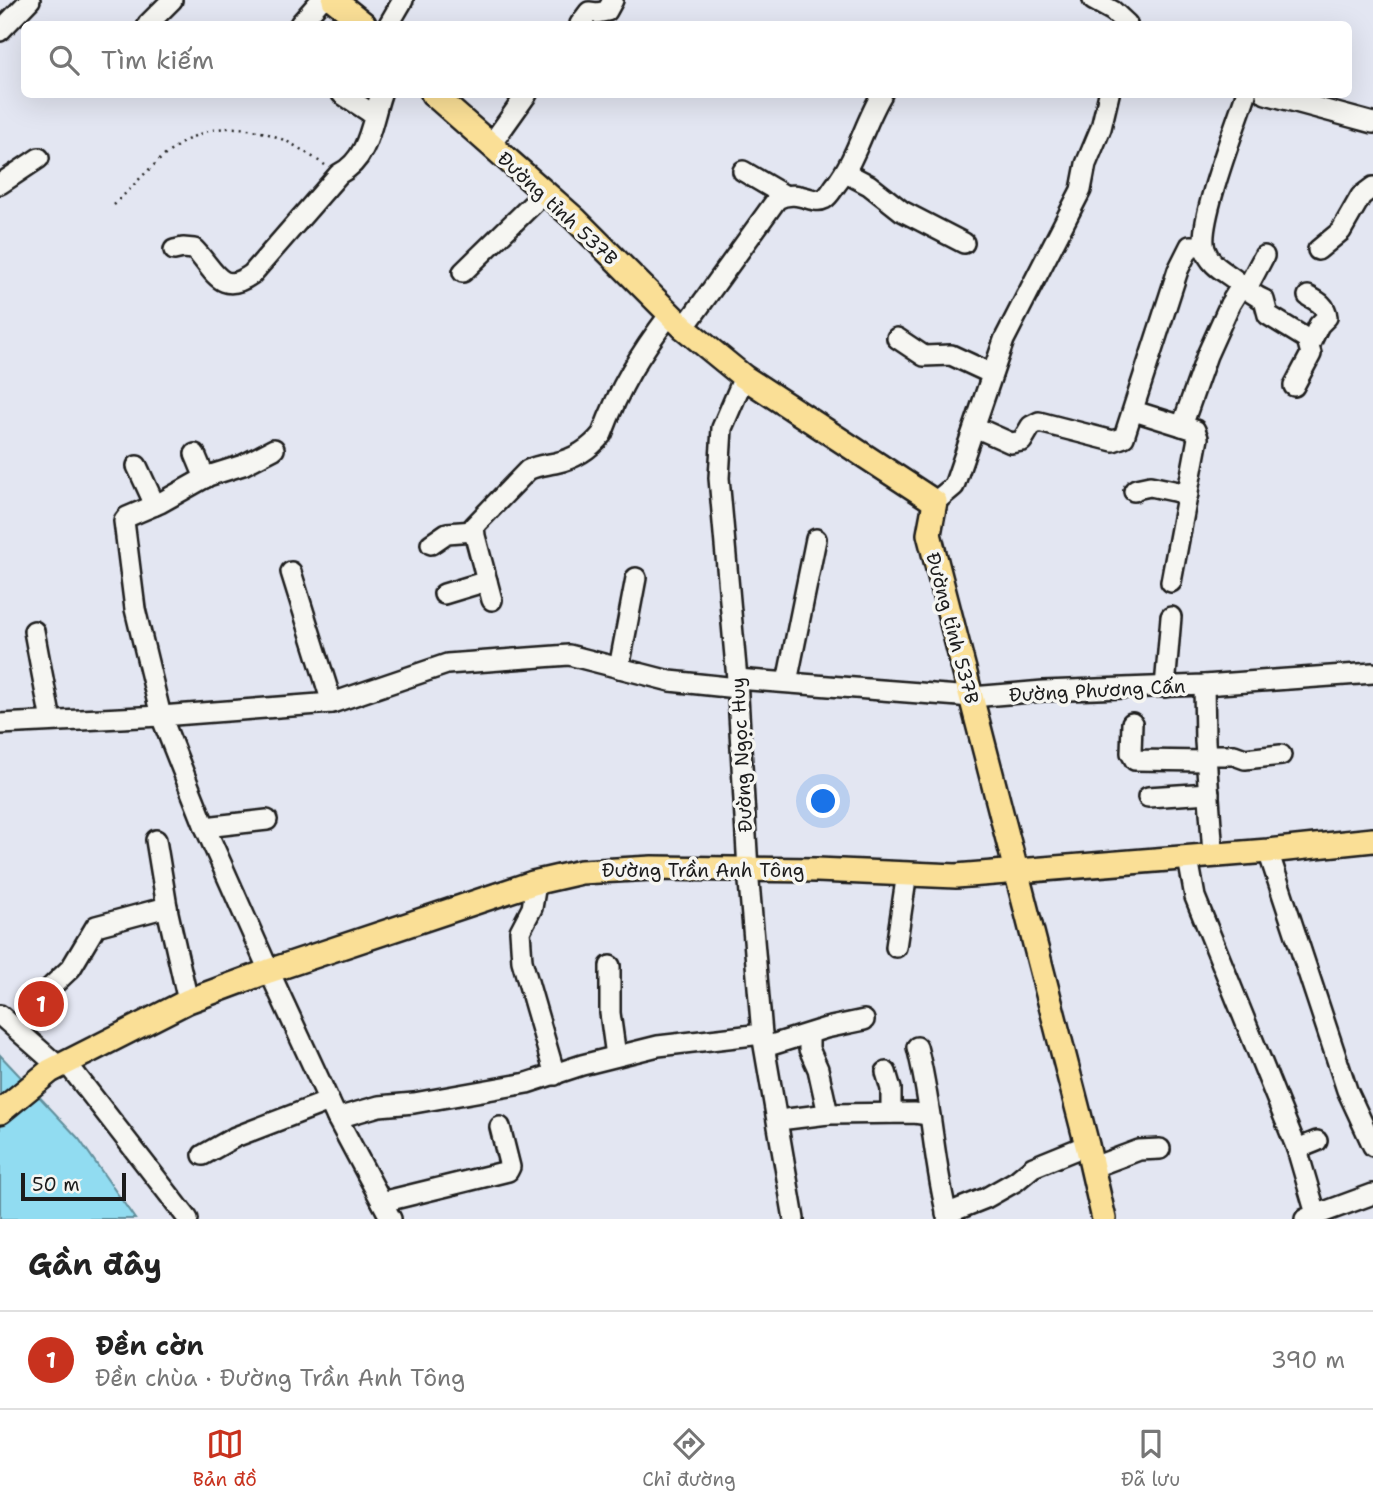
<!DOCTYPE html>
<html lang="vi">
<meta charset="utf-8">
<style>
:root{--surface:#fff;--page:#f6f6f6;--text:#222;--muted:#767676;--line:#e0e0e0;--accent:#c8321e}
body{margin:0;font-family:"Shantell Sans",sans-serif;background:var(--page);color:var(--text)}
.scale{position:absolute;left:21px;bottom:18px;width:105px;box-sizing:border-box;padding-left:7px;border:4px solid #1c1c1c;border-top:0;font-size:19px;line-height:24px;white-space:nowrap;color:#1c1c1c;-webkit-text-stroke:5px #f6f6f2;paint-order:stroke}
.you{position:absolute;left:824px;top:802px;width:24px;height:24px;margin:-18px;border:5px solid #fff;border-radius:50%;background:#1a73e8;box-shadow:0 0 0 10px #1a73e833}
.badge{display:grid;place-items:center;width:46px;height:46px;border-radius:50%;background:var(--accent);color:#fff;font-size:23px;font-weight:700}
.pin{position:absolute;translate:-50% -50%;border:4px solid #fff;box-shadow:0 2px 7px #0006}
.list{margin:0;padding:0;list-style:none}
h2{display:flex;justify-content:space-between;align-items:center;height:91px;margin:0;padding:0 28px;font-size:30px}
h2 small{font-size:23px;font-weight:400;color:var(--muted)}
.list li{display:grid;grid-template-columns:46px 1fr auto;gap:21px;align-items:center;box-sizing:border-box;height:98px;padding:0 28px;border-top:2px solid var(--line)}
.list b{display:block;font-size:26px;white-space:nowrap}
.list p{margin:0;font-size:23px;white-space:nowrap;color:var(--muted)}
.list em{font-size:23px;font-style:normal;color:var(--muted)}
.icon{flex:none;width:38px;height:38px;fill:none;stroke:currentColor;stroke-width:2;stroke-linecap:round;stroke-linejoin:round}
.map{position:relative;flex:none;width:1373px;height:1219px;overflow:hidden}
.search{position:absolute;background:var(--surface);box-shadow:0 7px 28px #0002;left:21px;right:21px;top:21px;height:77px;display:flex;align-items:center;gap:18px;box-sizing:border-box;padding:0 24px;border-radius:10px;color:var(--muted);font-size:26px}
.sheet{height:189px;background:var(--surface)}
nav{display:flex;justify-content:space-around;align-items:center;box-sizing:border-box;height:98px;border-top:2px solid var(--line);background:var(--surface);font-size:19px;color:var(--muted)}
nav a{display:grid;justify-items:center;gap:4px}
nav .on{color:var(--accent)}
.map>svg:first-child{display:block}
</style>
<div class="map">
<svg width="1373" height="1219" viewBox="0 0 1373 1219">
<rect width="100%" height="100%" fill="#e3e6f2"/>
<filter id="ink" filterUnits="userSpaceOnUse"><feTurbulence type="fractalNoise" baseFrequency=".0143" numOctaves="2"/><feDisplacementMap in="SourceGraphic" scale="14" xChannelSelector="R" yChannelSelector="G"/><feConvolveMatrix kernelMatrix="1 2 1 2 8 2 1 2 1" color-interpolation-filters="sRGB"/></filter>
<g filter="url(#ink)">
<path fill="#91dcf1" stroke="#628f9c" stroke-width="2" d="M0,1055L79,1139L135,1219H0Z"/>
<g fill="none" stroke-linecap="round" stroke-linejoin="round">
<defs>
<g id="minor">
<path d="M1093,0L1113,11L1127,24"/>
<path d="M148,24L172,0"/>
<path d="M300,24L321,0"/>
<path d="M389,24L403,0"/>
<path d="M580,24L589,12L597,13L607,11L613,0"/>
<path d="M0,31L30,0"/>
<path d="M342,94L374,115"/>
<path d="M1246,94C1236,125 1197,223 1205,249C1211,267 1225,271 1238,282C1247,290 1253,295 1264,300L1268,315L1307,339L1311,354L1294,386"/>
<path d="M1266,94L1373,123"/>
<path d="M490,146L527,94"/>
<path d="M743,171L784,195"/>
<path d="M846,173L869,185L902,211L964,243"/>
<path d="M0,184L39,158"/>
<path d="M174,250L183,248L194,249C215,270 220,297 252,274L339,174C369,159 371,123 381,94"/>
<path d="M1318,250L1341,231L1361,196L1373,187"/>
<path d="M463,272L544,193"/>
<path d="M1246,290L1264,256"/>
<path d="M1308,296C1317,301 1326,305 1327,317L1319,325L1310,344"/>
<path d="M684,328L777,199C798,188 813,205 824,199C829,196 832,190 835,186C857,158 864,124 882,94"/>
<path d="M897,338L924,356L951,355L992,374"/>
<path d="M744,377L722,428L719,478L737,679L748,870L762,1034L794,1219"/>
<path d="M1134,411L1195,430L1198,438L1171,582"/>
<path d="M1182,426L1207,355L1230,304L1241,286"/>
<path d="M975,427L1011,443L1022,441L1031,426L1039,422L1113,441L1124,437L1178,270L1190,246H1204"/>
<path d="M274,449L243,465L208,476L160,503L127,517L124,521L135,609L161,716L205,827L269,971L337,1118L391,1219"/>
<path d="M195,454L205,478"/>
<path d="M137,466L155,505"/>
<path d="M1134,491L1136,489L1150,486L1188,494"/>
<path d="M935,502L954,486L1004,340L1081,190L1086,164L1101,128L1109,94"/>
<path d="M431,544L447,533L474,531"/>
<path d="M291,572L332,703"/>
<path d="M444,594L487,581"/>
<path d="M492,600L475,536L474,526L528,470C537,465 545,465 555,463C574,459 590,449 602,434C620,386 639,355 670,314"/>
<path d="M34,631L51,721"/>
<path d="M619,668L636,578"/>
<path d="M737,679L972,697L1043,691L1204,685L1373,673"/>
<path d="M787,682L816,539"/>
<path d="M1204,685L1205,741L1213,854"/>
<path d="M1165,687L1171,617"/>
<path d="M1132,723L1131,753L1135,760L1206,761"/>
<path d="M0,724L161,716L332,703L447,664L569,655L670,681L737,688"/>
<path d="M1206,755H1234L1245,759L1281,755"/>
<path d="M1148,797L1209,793"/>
<path d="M205,827L267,820"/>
<path d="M156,840L168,913L188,1001"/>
<path d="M1268,851L1347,1090L1373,1146"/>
<path d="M1188,858L1195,897L1297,1149L1316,1214"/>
<path d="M533,883L535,890L532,908L520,931L522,961L555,1075"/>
<path d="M896,947L907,873"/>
<path d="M610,966V1013L616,1056"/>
<path d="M50,988L71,968L96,926L167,907"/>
<path d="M0,1015L58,1066"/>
<path d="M809,1034V1049L818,1069L828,1114"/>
<path d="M765,1047L826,1028L864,1020"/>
<path d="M917,1047C932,1103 933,1162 948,1219"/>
<path d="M66,1062L188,1219"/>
<path d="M886,1072L891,1089V1113"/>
<path d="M337,1118L379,1106L414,1103L527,1083L582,1065L658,1046L762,1034"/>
<path d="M779,1120L828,1114L914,1113L929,1115"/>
<path d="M1297,1149L1317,1141"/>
<path d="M203,1155L235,1137L329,1101"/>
<path d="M1091,1168L1139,1150L1160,1149"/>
<path d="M382,1202L508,1171L510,1167L500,1127"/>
<path d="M946,1214L986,1198L1016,1181L1033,1167L1087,1145"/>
<path d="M1305,1219L1373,1194"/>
</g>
<g id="major">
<path d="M334,0L364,24"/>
<path d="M433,94L575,219L684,328L744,377L935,502L929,534L1087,1145L1104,1219"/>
<path d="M0,1112L50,1071L188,1001L269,971L533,883L581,872L652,868L817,870L956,876L1268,851L1373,840"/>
</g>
</defs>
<use href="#minor" stroke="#1c1c1c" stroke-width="24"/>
<use href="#major" stroke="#1c1c1c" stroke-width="28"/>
<path stroke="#1c1c1c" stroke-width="2.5" stroke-dasharray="2 5" stroke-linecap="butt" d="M114,205C162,157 198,108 274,136C292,142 309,155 325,165"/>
<use href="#minor" stroke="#f6f6f2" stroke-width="19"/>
<use href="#major" stroke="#fadf96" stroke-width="23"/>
</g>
</g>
<g text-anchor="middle" stroke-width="7" stroke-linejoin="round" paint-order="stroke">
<g font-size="19" fill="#1c1c1c" stroke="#f6f6f2">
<text transform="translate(558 208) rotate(43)" y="7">Đường tỉnh 537B</text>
<text transform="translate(953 628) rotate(75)" y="7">Đường tỉnh 537B</text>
<text transform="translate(1097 690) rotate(-3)" y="7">Đường Phương Cấn</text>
<text transform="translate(741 755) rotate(-93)" y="7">Đường Ngọc Huy</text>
<text x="703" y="877">Đường Trần Anh Tông</text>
</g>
</g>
</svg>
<div class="scale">50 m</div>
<div class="you"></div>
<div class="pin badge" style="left:41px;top:1004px">1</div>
<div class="search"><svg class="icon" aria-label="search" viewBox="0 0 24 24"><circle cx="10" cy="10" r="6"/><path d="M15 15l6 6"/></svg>Tìm kiếm</div>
</div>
<section class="sheet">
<h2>Gần đây<small></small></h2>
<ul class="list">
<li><span class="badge">1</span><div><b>Đền cờn</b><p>Đền chùa · Đường Trần Anh Tông</p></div><em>390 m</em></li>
</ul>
</section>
<nav>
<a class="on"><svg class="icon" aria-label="map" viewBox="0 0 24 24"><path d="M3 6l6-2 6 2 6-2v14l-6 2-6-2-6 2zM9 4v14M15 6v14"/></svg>Bản đồ</a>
<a><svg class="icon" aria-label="directions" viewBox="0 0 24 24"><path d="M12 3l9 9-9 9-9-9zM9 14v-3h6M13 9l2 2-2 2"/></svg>Chỉ đường</a>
<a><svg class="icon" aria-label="saved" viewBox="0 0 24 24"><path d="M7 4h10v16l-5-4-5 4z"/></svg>Đã lưu</a>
</nav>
